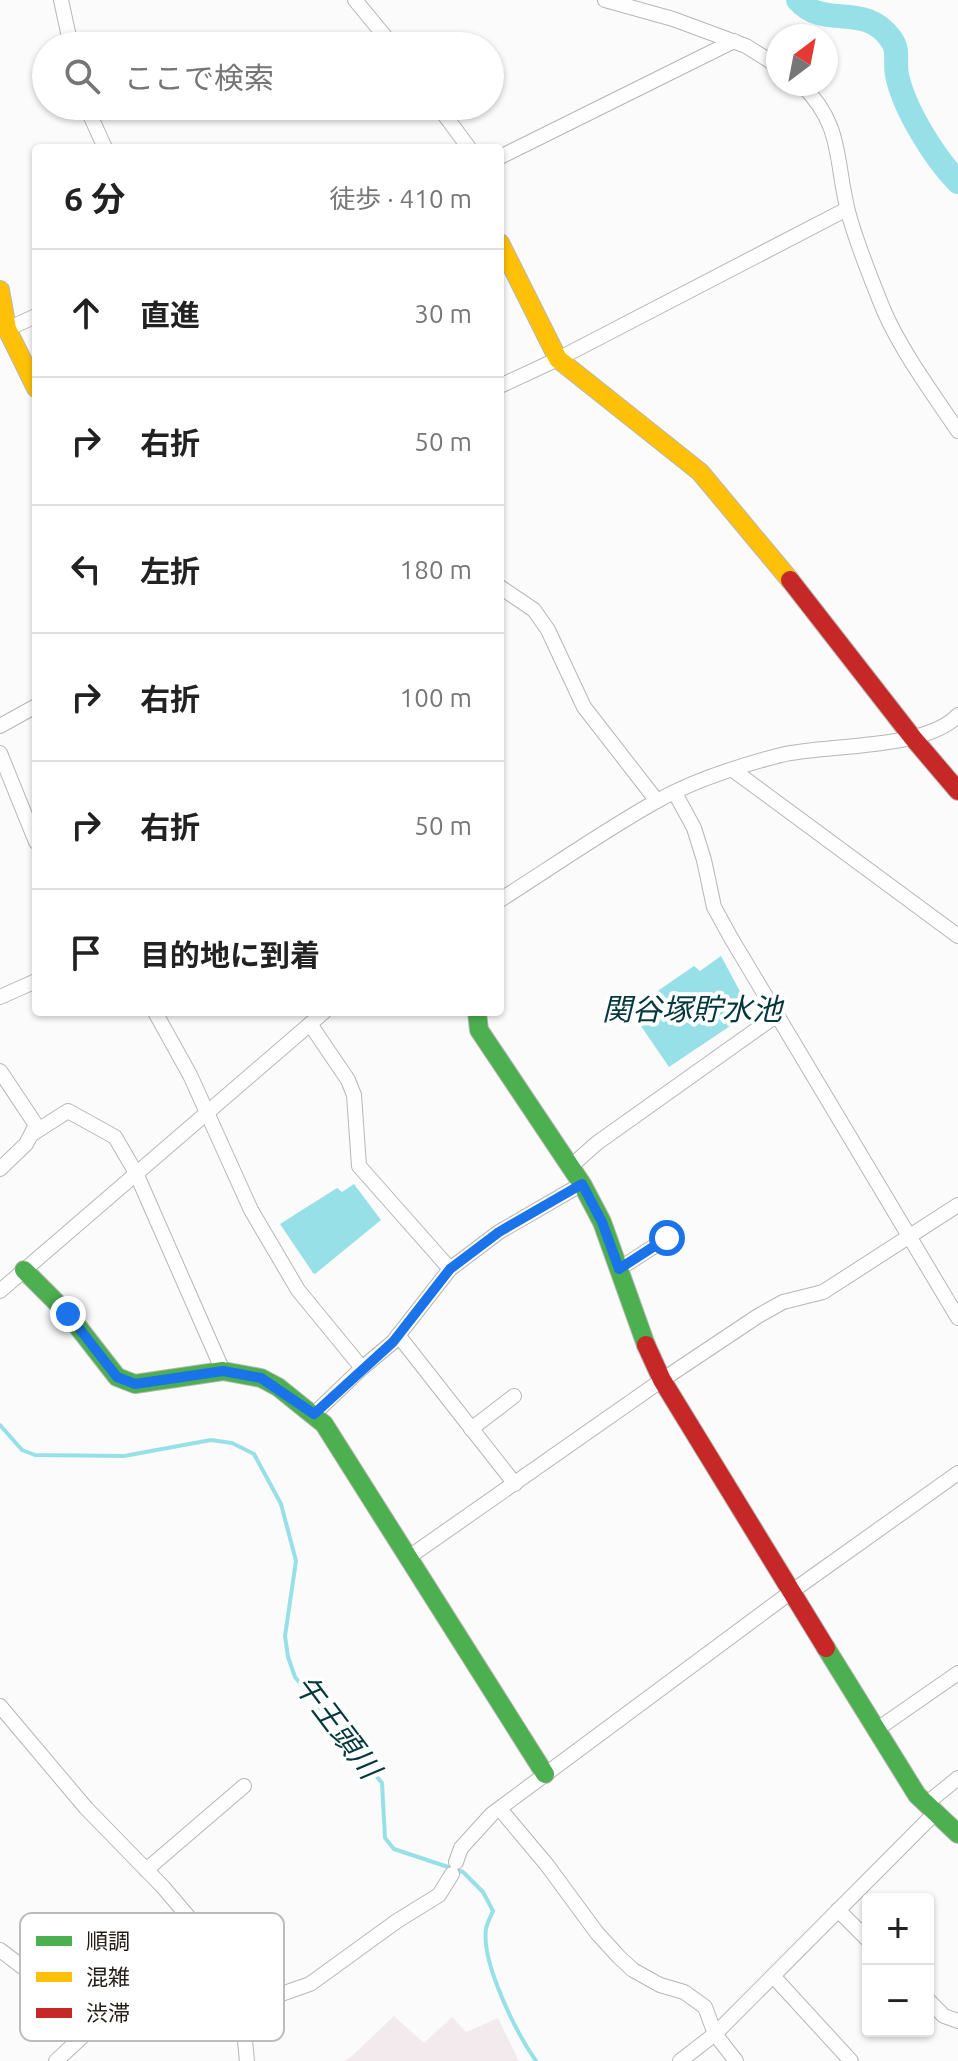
<!DOCTYPE html>
<html lang="ja">
<meta charset="utf-8">
<style>
:root{--surface:#fff;--page:#f2f2f2;--text:#222;--muted:#767676;--line:#e0e0e0}
body{margin:0;font-family:Ubuntu,"Noto Sans JP",sans-serif;background:var(--page);color:var(--text)}
.controls{position:absolute;right:24px;bottom:24px;display:grid;overflow:hidden;border-radius:8px;box-shadow:0 2px 6px #0004}
.controls button{width:72px;height:72px;display:grid;place-items:center;padding:0;border:0;border-bottom:2px solid var(--line);background:var(--surface);color:var(--text);font:40px sans-serif}
.compass{position:absolute;left:766px;top:24px;width:72px;height:72px;border-radius:50%;background:var(--surface);box-shadow:0 2px 6px #0004;rotate:32deg}
.stop{position:absolute;width:24px;height:24px;margin:-18px;border:6px solid #1a73e8;border-radius:50%;background:#fff}
.stop.end{background:#1a73e8;border-color:#fff;box-shadow:0 2px 8px #0008}
.list{margin:0;padding:0;list-style:none}
h2{display:flex;justify-content:space-between;align-items:center;height:104px;margin:0;padding:0 32px;font-size:34px}
h2 small{font-size:26px;font-weight:400;color:var(--muted)}
.list li{display:grid;grid-template-columns:52px 1fr auto;gap:24px;align-items:center;box-sizing:border-box;height:128px;padding:0 32px;border-top:2px solid var(--line)}
.list b{display:block;font-size:30px;white-space:nowrap}
.list em{font-size:26px;font-style:normal;color:var(--muted)}
.icon{flex:none;width:44px;height:44px;fill:none;stroke:currentColor;stroke-width:2;stroke-linecap:round;stroke-linejoin:round}
.map{position:relative;flex:none;width:958px;height:2061px;overflow:hidden}
.search{position:absolute;background:var(--surface);box-shadow:0 2px 6px #0004;left:32px;top:32px;width:472px;height:88px;display:flex;align-items:center;gap:20px;box-sizing:border-box;padding:0 28px;border-radius:44px;color:var(--muted);font-size:30px}
.panel{position:absolute;background:var(--surface);box-shadow:0 2px 6px #0004;left:32px;top:144px;width:472px;height:872px;border-radius:8px}
.map>svg:first-child{display:block}
</style>
<div class="map">
<svg width="958" height="2061" viewBox="0 0 958 2061">
<rect width="100%" height="100%" fill="#fbfbfb"/>
<path fill="#f3eaed" d="M394,2016L424,2043L452,2017L466,2032L498,2018L519,2061H343L351,2057Z"/>
<g fill="#98e0e7">
<path d="M721,956L751,1012L669,1067L630,1010L694,966L700,971Z"/>
<path d="M354,1184L381,1220L315,1274L313,1273L280,1224L337,1188L342,1192Z"/>
</g>
<g fill="none" stroke-linecap="round" stroke-linejoin="round">
<path stroke="#98e0e7" stroke-width="4" d="M0,1425L22,1450L35,1455L124,1456L211,1440L232,1443L254,1454L281,1504L296,1561L285,1636L288,1657L295,1677L382,1783L385,1838L394,1849L463,1872L483,1892L493,1911C491,1916 487,1923 486,1929C481,1963 517,2034 536,2061"/>
<path stroke="#98e0e7" stroke-width="24" d="M798,0C824,30 864,1 891,39C900,51 894,61 897,75C904,109 934,157 958,182"/>
<defs>
<g id="street">
<path d="M61,0L71,46"/>
<path d="M355,0L393,46"/>
<path d="M605,0L673,19L746,46L778,66"/>
<path d="M801,84C842,124 835,156 847,207C854,238 872,281 884,311C902,352 933,394 958,431"/>
<path d="M86,106L105,148"/>
<path d="M438,106L469,148"/>
<path d="M500,157L734,41"/>
<path d="M7,329L36,316"/>
<path d="M500,386L558,359L847,209"/>
<path d="M500,587L534,610L548,630L584,707L657,801"/>
<path d="M0,726L36,706"/>
<path d="M0,753L36,842"/>
<path d="M733,770L958,936"/>
<path d="M675,793L694,828L704,860L714,907L731,938L958,1318"/>
<path d="M500,900C552,867 602,832 655,802C694,780 738,766 781,755C827,744 926,750 958,715"/>
<path d="M0,997L36,981"/>
<path d="M155,1012L190,1075L251,1210L298,1290L362,1368"/>
<path d="M310,1024L348,1080L354,1095L359,1166L450,1269"/>
<path d="M0,1071L36,1125L26,1144L0,1169"/>
<path d="M32,1134L68,1111L115,1137L136,1173L223,1371"/>
<path d="M570,1167L597,1143L777,1015"/>
<path d="M619,1269L667,1238"/>
<path d="M0,1291L324,1012"/>
<path d="M398,1335L515,1484"/>
<path d="M314,1414L362,1368L393,1342L450,1269L499,1232L582,1184"/>
<path d="M471,1429L514,1396"/>
<path d="M409,1557L662,1380L758,1316L783,1302L823,1292L958,1205"/>
<path d="M0,1706L86,1808L163,1887L231,1967L239,1980L247,2061"/>
<path d="M876,1730L958,1673"/>
<path d="M926,1804L958,1778"/>
<path d="M500,1809L547,1865L597,1933L619,1957L633,1970L660,1985L684,1992L705,2007L715,2034L736,2061"/>
<path d="M456,1862L461,1848L492,1814L791,1592L958,1473"/>
<path d="M146,1870L244,1786"/>
<path d="M838,1910L868,1940"/>
<path d="M0,1950L95,2022"/>
<path d="M773,1976L851,2061"/>
<path d="M928,2000L944,2016L958,2021"/>
<path d="M241,2008L310,1984L397,1921L439,1895L452,1874"/>
<path d="M56,2061L199,1928"/>
<path d="M680,2061L715,2034L935,1813"/>
</g>
<g id="fast">
<path d="M477,1012L479,1030L582,1184L602,1222L646,1345"/>
<path d="M24,1270L68,1314L117,1377L135,1384L223,1371L261,1378L278,1387L324,1424L545,1774"/>
<path d="M826,1648L917,1795L958,1834"/>
</g>
<g id="slow">
<path d="M500,243L558,359L700,472L790,580"/>
<path d="M0,290L7,329L36,388"/>
</g>
<g id="jam">
<path d="M790,580L913,738L958,791"/>
<path d="M646,1345L662,1380L826,1648"/>
</g>
</defs>
<use href="#street" stroke="#bab6b3" stroke-width="16"/>
<use href="#fast" stroke="#bab6b3" stroke-width="20"/>
<use href="#slow" stroke="#bab6b3" stroke-width="20"/>
<use href="#jam" stroke="#bab6b3" stroke-width="20"/>
<use href="#street" stroke="#fefefe" stroke-width="14"/>
<use href="#fast" stroke="#4caf50" stroke-width="18"/>
<use href="#slow" stroke="#ffc107" stroke-width="18"/>
<use href="#jam" stroke="#c62828" stroke-width="18"/>
</g>
<g fill="none" stroke-linecap="round" stroke-linejoin="round">
<path stroke="#1a73e8" stroke-width="10" d="M68,1314L117,1377L135,1384L223,1371L261,1378L314,1414L393,1342L450,1269L499,1232L582,1184L602,1222L619,1269L667,1238"/>
</g>
<g text-anchor="middle" stroke-width="8" stroke-linejoin="round" paint-order="stroke">
<g font-size="30" font-style="italic" fill="#05383d" stroke="#fff">
<text x="692" y="1020">関谷塚貯水池</text>
<text transform="translate(337 1727) rotate(53)" y="10">午王頭川</text>
</g>
</g>
<rect x="20" y="1913" width="264" height="128" rx="12" fill="#fff" stroke="#bebcba" stroke-width="2"/>
<rect x="36" y="1936" width="36" height="10" fill="#4caf50"/>
<rect x="36" y="1972" width="36" height="10" fill="#ffc107"/>
<rect x="36" y="2008" width="36" height="10" fill="#c62828"/>
<g font-size="22" fill="#261e18">
<text x="86" y="1949">順調</text>
<text x="86" y="1985">混雑</text>
<text x="86" y="2021">渋滞</text>
</g>
</svg>
<div class="controls">
<button>+</button>
<button>−</button>
</div>
<svg class="compass" viewBox="-18 -18 36 36"><path d="M0-13l5 13h-10z" fill="#e53935"/><path d="M0 13l5-13h-10z" fill="#767676"/></svg>
<div class="stop" style="left:667px;top:1238px"></div>
<div class="stop end" style="left:68px;top:1314px"></div>
<div class="search"><svg class="icon" aria-label="search" viewBox="0 0 24 24"><circle cx="10" cy="10" r="6"/><path d="M15 15l6 6"/></svg>ここで検索</div>
<section class="panel">
<h2>6 分<small>徒歩 · 410 m</small></h2>
<ul class="list">
<li><svg class="icon" aria-label="ahead" viewBox="0 0 24 24"><path d="M12 20V5M6 11l6-6 6 6"/></svg><div><b>直進</b></div><em>30 m</em></li>
<li><svg class="icon" aria-label="right" viewBox="0 0 24 24"><path d="M7 20v-9h11M14 6l5 5-5 5"/></svg><div><b>右折</b></div><em>50 m</em></li>
<li><svg class="icon" aria-label="left" viewBox="0 0 24 24"><path d="M17 20v-9H6M10 6l-5 5 5 5"/></svg><div><b>左折</b></div><em>180 m</em></li>
<li><svg class="icon" aria-label="right" viewBox="0 0 24 24"><path d="M7 20v-9h11M14 6l5 5-5 5"/></svg><div><b>右折</b></div><em>100 m</em></li>
<li><svg class="icon" aria-label="right" viewBox="0 0 24 24"><path d="M7 20v-9h11M14 6l5 5-5 5"/></svg><div><b>右折</b></div><em>50 m</em></li>
<li><svg class="icon" aria-label="arrive" viewBox="0 0 24 24"><path d="M6 21V4h12l-3 4 3 4H6"/></svg><div><b>目的地に到着</b></div></li>
</ul>
</section>
</div>
